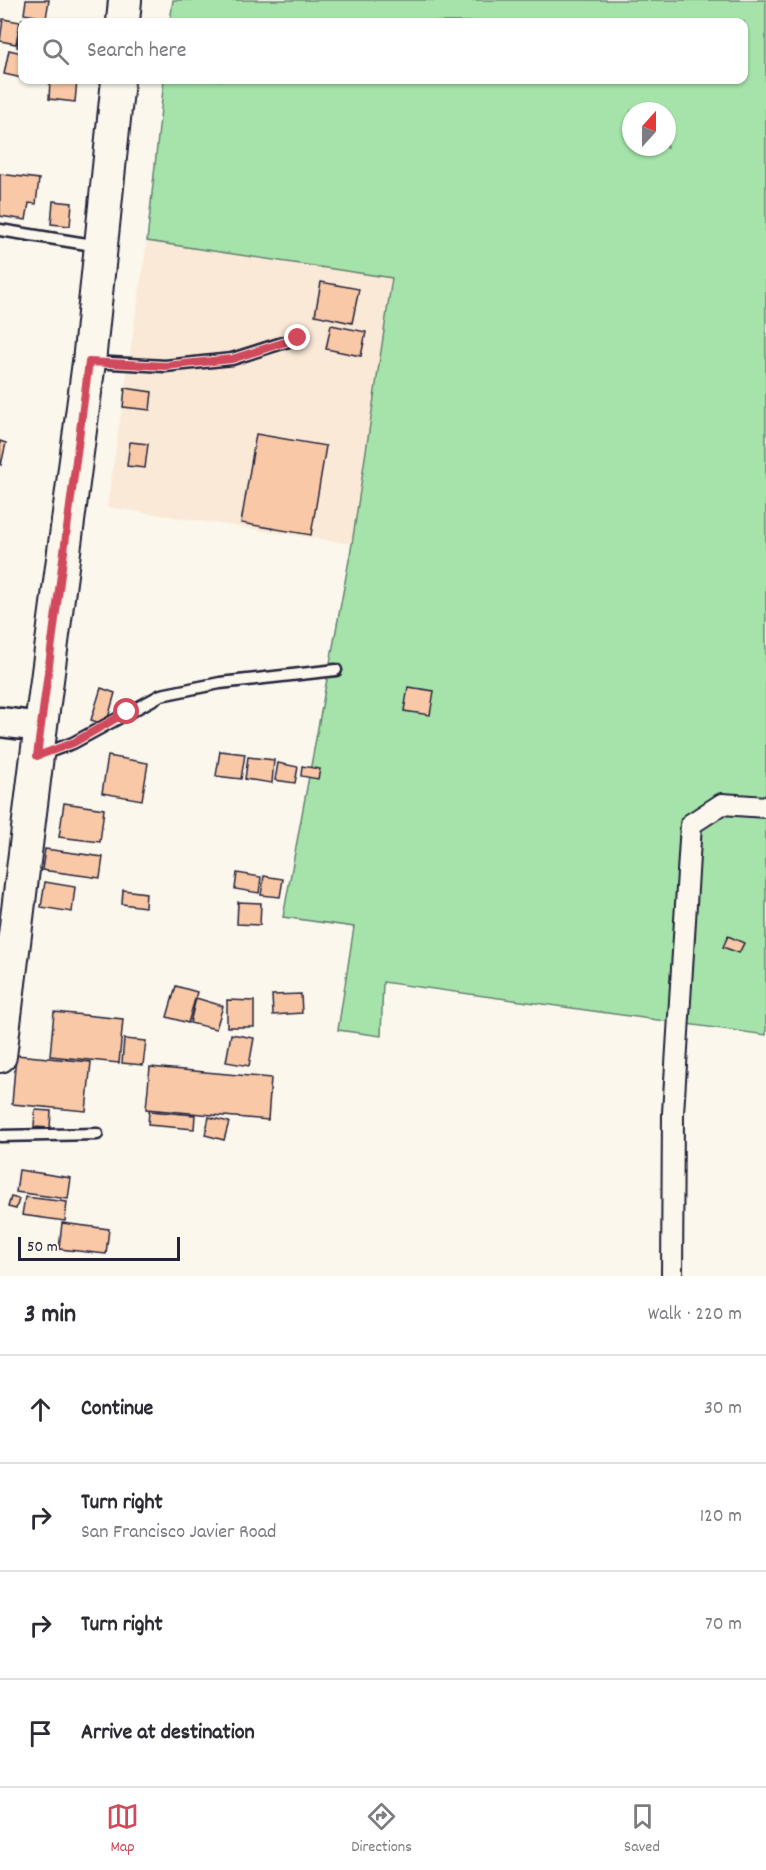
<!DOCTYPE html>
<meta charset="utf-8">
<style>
:root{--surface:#fff;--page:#f2f2f3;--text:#2b2b33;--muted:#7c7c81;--line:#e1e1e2;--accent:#d1495b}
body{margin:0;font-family:Dekko,sans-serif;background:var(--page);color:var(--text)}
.compass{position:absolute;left:622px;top:102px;width:54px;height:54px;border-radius:50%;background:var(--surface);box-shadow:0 2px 4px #0004;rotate:21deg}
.scale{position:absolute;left:18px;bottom:15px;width:162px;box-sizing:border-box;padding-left:6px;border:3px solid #22223b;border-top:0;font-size:16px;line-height:21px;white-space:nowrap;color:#22223b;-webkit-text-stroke:4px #fbf7ec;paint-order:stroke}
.stop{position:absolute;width:18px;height:18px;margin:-14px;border:4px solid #d1495b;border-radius:50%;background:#fff}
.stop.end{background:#d1495b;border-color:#fff;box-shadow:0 2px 6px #0008}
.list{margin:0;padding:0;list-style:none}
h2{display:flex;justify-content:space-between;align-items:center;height:78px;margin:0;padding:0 24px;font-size:26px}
h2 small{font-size:20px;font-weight:400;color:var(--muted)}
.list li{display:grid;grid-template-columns:39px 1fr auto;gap:18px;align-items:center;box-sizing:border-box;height:108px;padding:0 24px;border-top:2px solid var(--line)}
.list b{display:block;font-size:22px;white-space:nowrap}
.list p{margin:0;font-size:20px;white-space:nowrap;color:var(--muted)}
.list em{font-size:20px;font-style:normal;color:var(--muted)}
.icon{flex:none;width:33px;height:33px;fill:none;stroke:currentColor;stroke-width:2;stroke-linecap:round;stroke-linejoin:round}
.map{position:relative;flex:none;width:766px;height:1276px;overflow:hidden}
.search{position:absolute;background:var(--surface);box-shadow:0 2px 4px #0004;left:18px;right:18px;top:18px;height:66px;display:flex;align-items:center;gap:15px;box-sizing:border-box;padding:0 21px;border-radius:12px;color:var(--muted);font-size:22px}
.sheet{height:510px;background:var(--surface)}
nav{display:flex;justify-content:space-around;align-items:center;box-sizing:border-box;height:84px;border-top:2px solid var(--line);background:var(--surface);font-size:16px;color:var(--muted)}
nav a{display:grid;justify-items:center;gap:3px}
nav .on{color:var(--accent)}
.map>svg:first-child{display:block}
</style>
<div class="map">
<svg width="766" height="1276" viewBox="0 0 766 1276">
<rect width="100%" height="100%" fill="#fbf7ec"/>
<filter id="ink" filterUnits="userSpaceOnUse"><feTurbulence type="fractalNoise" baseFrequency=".0167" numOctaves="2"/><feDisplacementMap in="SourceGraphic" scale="12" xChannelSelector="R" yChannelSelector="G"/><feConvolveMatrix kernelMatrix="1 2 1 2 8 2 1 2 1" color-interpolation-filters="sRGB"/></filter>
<g filter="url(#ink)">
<path fill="#fae9d7" d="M147,241L392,278L352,544L107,507Z"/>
<path fill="#a5e3aa" stroke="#648272" stroke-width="1.5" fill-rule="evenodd" d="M173,0H766V1035L383,982L381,1036L338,1030L354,927L283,917L352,544L392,278L147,241L164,80H744V22H170ZM631,111H667V147H631Z"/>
<g fill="#f8c8a7" stroke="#22223b" stroke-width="1.5">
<path d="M26,0H49L46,18L24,14Z"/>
<path d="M3,19L20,22L16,44L0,41Z"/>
<path d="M22,19L45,22H22V48L17,47Z"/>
<path d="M9,50L22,53V78L4,74Z"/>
<path d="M50,80H77L75,102L49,99Z"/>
<path d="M0,174L39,179L36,204L29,203L26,220L0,216Z"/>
<path d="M53,201L72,203L70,226L51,224Z"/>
<path d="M321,282L359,289L352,323L315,315Z"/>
<path d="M331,325L366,332L361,356L326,349Z"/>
<path d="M125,388L152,392L150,410L123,407Z"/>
<path d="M256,434L326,446L311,535L241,523Z"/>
<path d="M0,441L6,443L1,465L0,464Z"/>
<path d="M130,442L148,444L145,468L127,466Z"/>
<path d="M408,687L434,691L430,715L404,711Z"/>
<path d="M101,688L115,693L106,725L91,720Z"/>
<path d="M220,751L245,754L241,779L216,776Z"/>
<path d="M108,756L148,763L142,800L102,793Z"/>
<path d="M248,757L274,760L272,783L245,779Z"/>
<path d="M278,763L298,767L295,783L275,780Z"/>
<path d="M302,766L320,769L318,779L301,776Z"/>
<path d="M64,803L104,809L100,842L59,837Z"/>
<path d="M45,849L103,857L100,878L42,870Z"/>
<path d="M237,873L261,877L259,893L235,889Z"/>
<path d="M264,876L283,879L280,897L261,895Z"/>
<path d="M45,882L75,887L72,912L41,907Z"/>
<path d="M123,890L146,893L145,907L122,904Z"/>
<path d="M238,902L261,903L260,925L237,924Z"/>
<path d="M728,936L744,943L739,953L723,947Z"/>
<path d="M176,986L197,992L188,1023L167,1017Z"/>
<path d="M301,994L302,1013L273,1015L272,995Z"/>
<path d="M196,998L223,1006L216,1029L190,1023Z"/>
<path d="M227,1000L254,1001V1027H227Z"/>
<path d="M54,1012L123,1019L119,1063L50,1056Z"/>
<path d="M231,1034L254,1038L249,1066L226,1062Z"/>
<path d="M124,1039L146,1041L143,1065L122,1063Z"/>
<path d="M16,1055L91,1062L86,1111L12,1104Z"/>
<path d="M150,1067L271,1078L268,1120L146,1109Z"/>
<path d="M35,1110L51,1111L50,1128L34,1127Z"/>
<path d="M149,1111L195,1115L194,1129L148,1125Z"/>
<path d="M209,1117L229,1122L224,1140L205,1135Z"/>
<path d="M19,1170L71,1178L68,1199L16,1192Z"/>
<path d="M11,1197L19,1199L16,1209L8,1207Z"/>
<path d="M25,1197L67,1202L65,1221L22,1215Z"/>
<path d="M62,1223L109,1229L106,1254L59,1249Z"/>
</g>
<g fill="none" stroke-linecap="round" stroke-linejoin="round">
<defs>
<g id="lane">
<path d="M0,230L99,246"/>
<path d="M93,362L165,366L232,359L298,338"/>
<path d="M40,755L73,743L161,695L220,683L336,670"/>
<path d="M0,1136L97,1134"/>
</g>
<path id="street" d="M672,1276L673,1113L691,824L722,804L766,807"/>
<path id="secondary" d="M0,722L41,727"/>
<g id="primary">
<path d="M123,22L125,0"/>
<path d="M0,1056L37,756L89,362L118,80"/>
</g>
</defs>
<use href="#lane" stroke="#22223b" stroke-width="15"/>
<use href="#street" stroke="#22223b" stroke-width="24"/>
<use href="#secondary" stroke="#22223b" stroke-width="33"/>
<use href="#primary" stroke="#22223b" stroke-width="36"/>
<use href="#lane" stroke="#fbf7ec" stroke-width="10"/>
<use href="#street" stroke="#fbf7ec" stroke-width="20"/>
<use href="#secondary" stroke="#fbf7ec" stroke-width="28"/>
<use href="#primary" stroke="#fbf7ec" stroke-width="32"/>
</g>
</g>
<g fill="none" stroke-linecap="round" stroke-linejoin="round" filter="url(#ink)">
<path stroke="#d1495b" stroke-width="8" d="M127,712L73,743L37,756L89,362L165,366L232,359L298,338"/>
</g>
</svg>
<svg class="compass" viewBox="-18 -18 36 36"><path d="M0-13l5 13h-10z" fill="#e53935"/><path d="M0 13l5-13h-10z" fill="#7c7c81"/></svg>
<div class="scale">50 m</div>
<div class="stop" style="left:127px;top:712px"></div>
<div class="stop end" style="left:298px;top:338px"></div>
<div class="search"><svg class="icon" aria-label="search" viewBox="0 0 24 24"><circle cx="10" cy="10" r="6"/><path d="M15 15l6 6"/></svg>Search here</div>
</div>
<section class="sheet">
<h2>3 min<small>Walk · 220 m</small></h2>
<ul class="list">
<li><svg class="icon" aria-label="ahead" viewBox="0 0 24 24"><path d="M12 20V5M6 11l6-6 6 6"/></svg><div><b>Continue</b></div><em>30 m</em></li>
<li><svg class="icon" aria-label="right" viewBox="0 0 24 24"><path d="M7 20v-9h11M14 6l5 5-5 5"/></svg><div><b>Turn right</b><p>San Francisco Javier Road</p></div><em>120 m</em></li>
<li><svg class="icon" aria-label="right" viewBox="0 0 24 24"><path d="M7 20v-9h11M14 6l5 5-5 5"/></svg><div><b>Turn right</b></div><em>70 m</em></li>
<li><svg class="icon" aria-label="arrive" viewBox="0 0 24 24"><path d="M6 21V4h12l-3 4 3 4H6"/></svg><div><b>Arrive at destination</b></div></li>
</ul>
</section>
<nav>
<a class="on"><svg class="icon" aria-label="map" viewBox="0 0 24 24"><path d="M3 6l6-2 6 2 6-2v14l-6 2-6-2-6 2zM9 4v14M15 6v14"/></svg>Map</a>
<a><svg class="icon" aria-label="directions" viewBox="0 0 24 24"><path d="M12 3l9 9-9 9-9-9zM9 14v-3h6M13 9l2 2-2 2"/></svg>Directions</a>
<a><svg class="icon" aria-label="saved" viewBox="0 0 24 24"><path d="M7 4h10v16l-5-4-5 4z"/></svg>Saved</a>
</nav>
